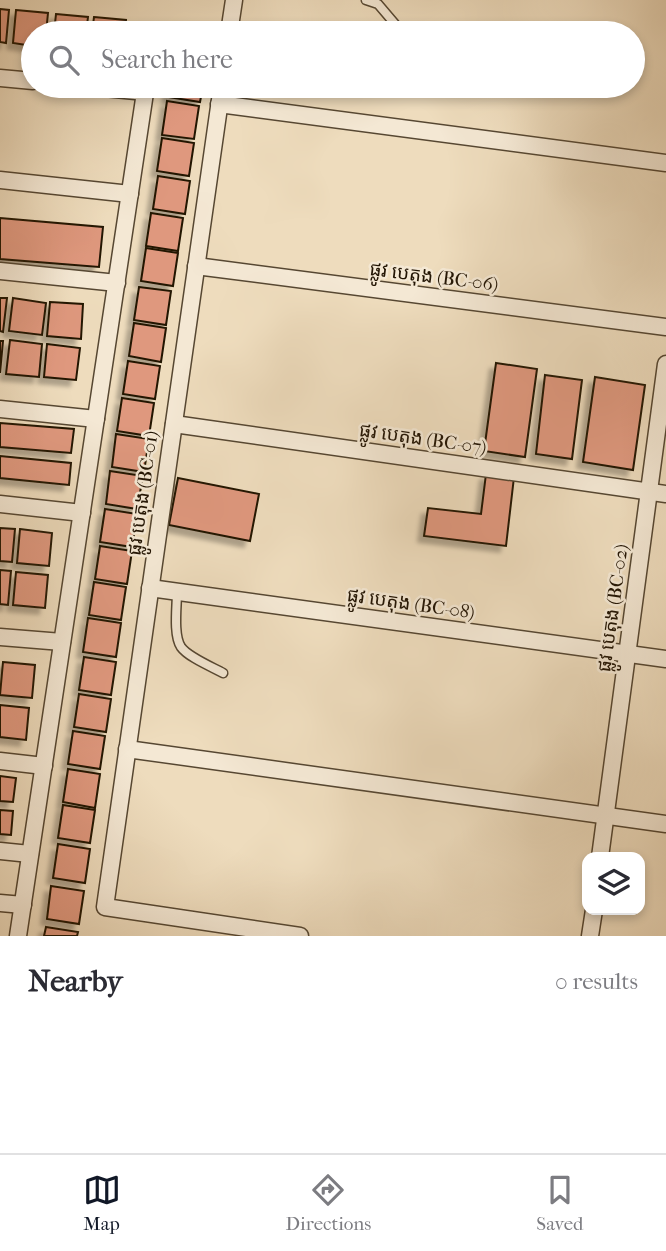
<!DOCTYPE html>
<meta charset="utf-8">
<style>
:root{--surface:#fff;--page:#f7f7f7;--text:#2b2b33;--muted:#7c7c81;--line:#e1e1e2;--accent:#111827}
body{margin:0;font-family:"IM FELL French Canon","Noto Sans Khmer",serif;background:var(--page);color:var(--text)}
.controls{position:absolute;right:21px;bottom:21px;display:grid;overflow:hidden;border-radius:14px;box-shadow:0 4px 10px #0003}
.controls button{width:63px;height:63px;display:grid;place-items:center;padding:0;border:0;border-bottom:2px solid var(--line);background:var(--surface);color:var(--text);font:35px sans-serif}
.list{margin:0;padding:0;list-style:none}
h2{display:flex;justify-content:space-between;align-items:center;height:91px;margin:0;padding:0 28px;font-size:30px}
h2 small{font-size:23px;font-weight:400;color:var(--muted)}
.icon{flex:none;width:38px;height:38px;fill:none;stroke:currentColor;stroke-width:2;stroke-linecap:round;stroke-linejoin:round}
.map{position:relative;flex:none;width:666px;height:936px;overflow:hidden}
.search{position:absolute;background:var(--surface);box-shadow:0 4px 10px #0003;left:21px;right:21px;top:21px;height:77px;display:flex;align-items:center;gap:18px;box-sizing:border-box;padding:0 24px;border-radius:38px;color:var(--muted);font-size:26px}
.sheet{height:217px;background:var(--surface)}
nav{display:flex;justify-content:space-around;align-items:center;box-sizing:border-box;height:98px;border-top:2px solid var(--line);background:var(--surface);font-size:19px;color:var(--muted)}
nav a{display:grid;justify-items:center;gap:4px}
nav .on{color:var(--accent)}
.map>svg:first-child{display:block}
</style>
<div class="map">
<svg width="666" height="936" viewBox="0 0 666 936">
<defs>
<filter id="shadow"><feDropShadow dx="-6" dy="6" stdDeviation="2" flood-color="#0004"/></filter>
</defs>
<rect width="100%" height="100%" fill="#eedcbd"/>
<filter id="stains"><feTurbulence type="fractalNoise" baseFrequency=".00286" numOctaves="4"/><feColorMatrix values="0 0 0 0 .2 0 0 0 0 .09 0 0 0 0 .02 0 0 0 .5 -.17"/></filter>
<radialGradient id="worn" r=".72"><stop offset=".6" stop-color="#630" stop-opacity="0"/><stop offset="1" stop-color="#630" stop-opacity=".3"/></radialGradient>
<g fill="#df987e" stroke="#231504" stroke-width="2" filter="url(#shadow)">
<path d="M0,9L9,10L6,43L0,42Z"/>
<path d="M16,10L48,13L46,33H33V46L13,43Z"/>
<path d="M56,14L88,17L86,33H54Z"/>
<path d="M94,17L126,20L125,33H92Z"/>
<path d="M179,27L211,32V33H178Z"/>
<path d="M170,86H203L200,102L168,97Z"/>
<path d="M167,101L199,106L194,139L162,135Z"/>
<path d="M162,138L194,143L189,176L157,171Z"/>
<path d="M158,176L190,181L185,214L153,209Z"/>
<path d="M151,213L183,218L178,251L146,246Z"/>
<path d="M0,218L103,227L99,267L0,259Z"/>
<path d="M146,248L178,253L173,286L141,281Z"/>
<path d="M139,287L171,291L166,325L134,320Z"/>
<path d="M0,298H7L3,332L0,331Z"/>
<path d="M13,298L46,303L42,335L9,331Z"/>
<path d="M50,302L83,304L81,339L47,336Z"/>
<path d="M134,323L166,328L161,362L129,356Z"/>
<path d="M10,340L42,344L39,377L6,374Z"/>
<path d="M0,341H3L0,373Z"/>
<path d="M47,344L80,348L76,380L44,377Z"/>
<path d="M128,361L160,366L155,399L123,394Z"/>
<path d="M496,363L537,369L525,457L484,451Z"/>
<path d="M545,375L582,380L572,459L536,454Z"/>
<path d="M595,377L645,385L633,470L583,462Z"/>
<path d="M122,398L154,403L149,436L117,431Z"/>
<path d="M0,423L74,429L71,453L0,447Z"/>
<path d="M116,434L149,439L144,472L112,467Z"/>
<path d="M0,456L71,463L69,485L0,478Z"/>
<path d="M110,471L143,476L137,509L106,504Z"/>
<path d="M486,474L514,477L506,546L424,536L428,508L481,514Z"/>
<path d="M178,478L259,494L250,541L169,525Z"/>
<path d="M105,509L137,514L132,547L100,542Z"/>
<path d="M0,528L15,529L12,562L0,561Z"/>
<path d="M20,529L52,533L49,566L17,563Z"/>
<path d="M100,546L132,551L127,584L95,579Z"/>
<path d="M0,570L11,571L8,605L0,604Z"/>
<path d="M16,572L48,575L45,608L13,605Z"/>
<path d="M94,582L126,587L121,620L89,615Z"/>
<path d="M88,618L121,623L116,657L83,652Z"/>
<path d="M84,657L116,662L111,695L79,690Z"/>
<path d="M3,662L35,665L32,698L0,695Z"/>
<path d="M79,694L111,699L106,732L74,727Z"/>
<path d="M0,705L29,708L26,740L0,737Z"/>
<path d="M73,731L105,736L100,769L68,764Z"/>
<path d="M68,769L100,774L95,808L63,802Z"/>
<path d="M0,776L16,778L13,802L0,801Z"/>
<path d="M63,805L95,810L90,843L58,838Z"/>
<path d="M0,810L13,811L11,835L0,834Z"/>
<path d="M58,844L90,849L85,883L53,878Z"/>
<path d="M51,886L84,891L79,924L47,919Z"/>
<path d="M46,927L78,932L77,936H44Z"/>
</g>
<g fill="none" stroke-linecap="round" stroke-linejoin="round">
<defs>
<g id="lane">
<path d="M366,0L378,4L395,24L399,33"/>
<path d="M177,592C177,606 173,635 181,647C188,657 212,667 223,673"/>
</g>
<g id="street">
<path d="M229,33L234,0"/>
<path d="M0,78L33,81"/>
<path d="M83,86L146,92"/>
<path d="M222,86L105,907L300,936"/>
<path d="M219,104L666,163"/>
<path d="M0,180L130,194"/>
<path d="M196,266L666,327"/>
<path d="M0,271L117,283"/>
<path d="M0,409L96,419"/>
<path d="M174,424L666,494"/>
<path d="M0,504L82,513"/>
<path d="M150,588L666,659"/>
<path d="M0,637L62,642"/>
<path d="M127,749L666,824"/>
<path d="M0,761L44,766"/>
<path d="M0,851L30,854"/>
<path d="M600,857L666,364"/>
<path d="M0,903L23,905"/>
<path d="M18,936L146,86"/>
<path d="M590,936L594,910"/>
</g>
</defs>
<use href="#lane" stroke="#564732" stroke-width="11"/>
<use href="#street" stroke="#564732" stroke-width="19"/>
<use href="#lane" stroke="#f4e8d4" stroke-width="8"/>
<use href="#street" stroke="#f4e8d4" stroke-width="16"/>
</g>
<g text-anchor="middle" stroke-width="5" stroke-linejoin="round" paint-order="stroke">
<g font-size="19" fill="#231504" stroke="#f4e8d4">
<text transform="translate(434 276) rotate(7)" y="7">ផ្លូវ បេតុង (BC-06)</text>
<text transform="translate(423 438) rotate(8)" y="7">ផ្លូវ បេតុង (BC-07)</text>
<text transform="translate(142 493) rotate(-82)" y="7">ផ្លូវ បេតុង (BC-01)</text>
<text transform="translate(411 603) rotate(8)" y="7">ផ្លូវ បេតុង (BC-08)</text>
<text transform="translate(612 608) rotate(-82)" y="7">ផ្លូវ បេតុង (BC-02)</text>
</g>
</g>
<rect width="100%" height="100%" filter="url(#stains)"/>
<rect width="100%" height="100%" fill="url(#worn)"/>
</svg>
<div class="controls">
<button><svg class="icon" aria-label="layers" viewBox="0 0 24 24"><path d="M12 4l9 5-9 5-9-5zM3 14l9 5 9-5"/></svg></button>
</div>
<div class="search"><svg class="icon" aria-label="search" viewBox="0 0 24 24"><circle cx="10" cy="10" r="6"/><path d="M15 15l6 6"/></svg>Search here</div>
</div>
<section class="sheet">
<h2>Nearby<small>0 results</small></h2>
<ul class="list">
</ul>
</section>
<nav>
<a class="on"><svg class="icon" aria-label="map" viewBox="0 0 24 24"><path d="M3 6l6-2 6 2 6-2v14l-6 2-6-2-6 2zM9 4v14M15 6v14"/></svg>Map</a>
<a><svg class="icon" aria-label="directions" viewBox="0 0 24 24"><path d="M12 3l9 9-9 9-9-9zM9 14v-3h6M13 9l2 2-2 2"/></svg>Directions</a>
<a><svg class="icon" aria-label="saved" viewBox="0 0 24 24"><path d="M7 4h10v16l-5-4-5 4z"/></svg>Saved</a>
</nav>
